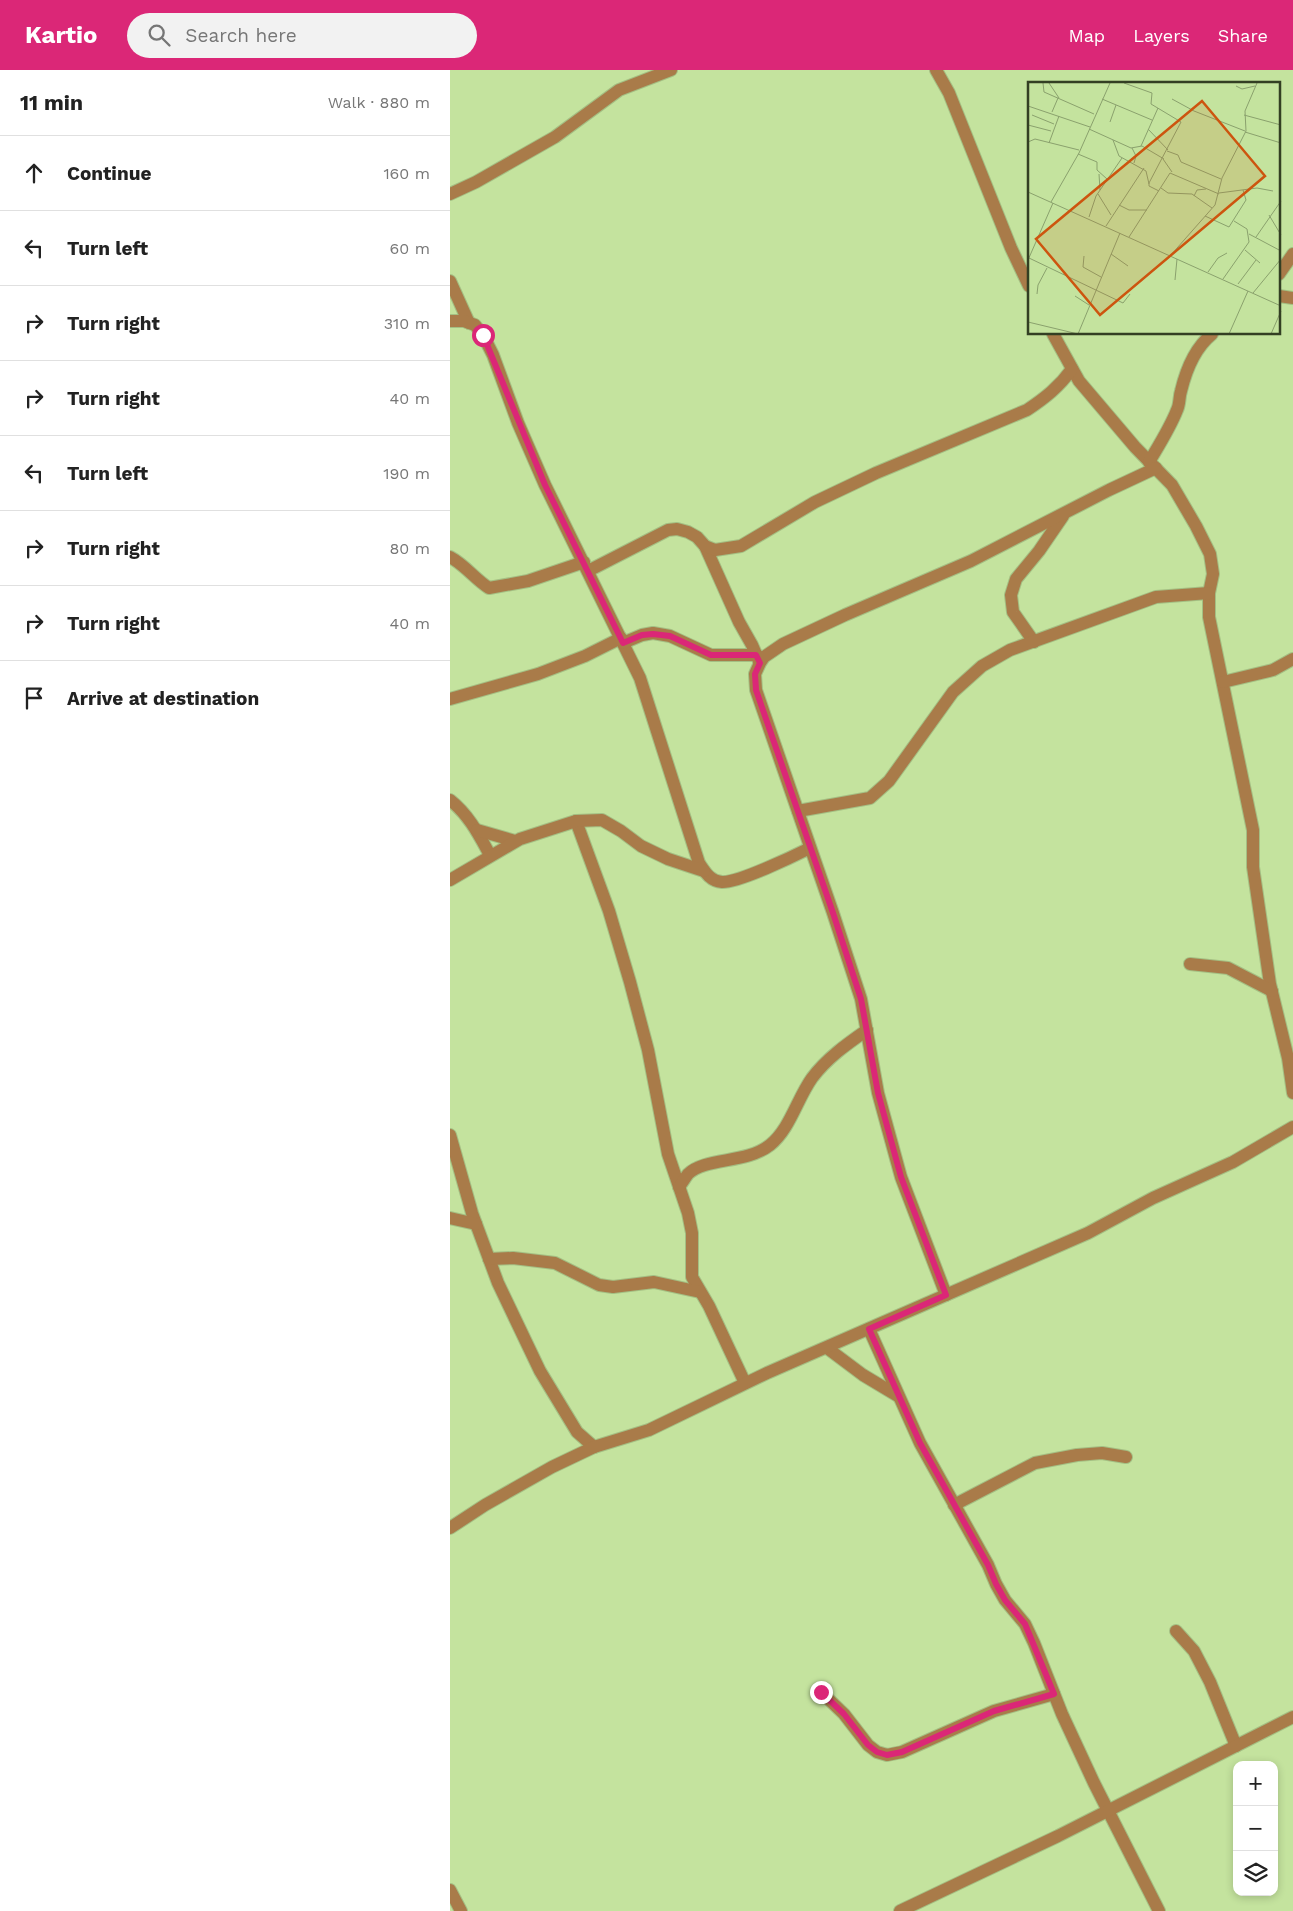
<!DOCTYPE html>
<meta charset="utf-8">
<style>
:root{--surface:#fff;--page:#f2f2f2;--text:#222;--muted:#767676;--line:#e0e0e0;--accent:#db2777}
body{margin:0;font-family:"Work Sans",sans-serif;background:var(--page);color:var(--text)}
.controls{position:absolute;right:15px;bottom:15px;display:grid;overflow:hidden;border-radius:10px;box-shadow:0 2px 8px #0003}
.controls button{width:45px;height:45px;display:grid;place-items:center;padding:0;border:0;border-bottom:1px solid var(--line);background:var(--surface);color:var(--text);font:25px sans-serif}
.stop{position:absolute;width:15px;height:15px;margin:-11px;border:4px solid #db2777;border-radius:50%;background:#fff}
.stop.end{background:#db2777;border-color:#fff;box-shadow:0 1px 5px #0008}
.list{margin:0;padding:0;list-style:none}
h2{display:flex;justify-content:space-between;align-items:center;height:65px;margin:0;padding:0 20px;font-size:21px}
h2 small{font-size:16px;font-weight:400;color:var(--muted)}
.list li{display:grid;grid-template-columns:32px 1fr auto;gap:15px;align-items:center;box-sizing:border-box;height:75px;padding:0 20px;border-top:1px solid var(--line)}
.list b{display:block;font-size:19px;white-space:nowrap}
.list em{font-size:16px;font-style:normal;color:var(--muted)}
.icon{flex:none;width:28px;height:28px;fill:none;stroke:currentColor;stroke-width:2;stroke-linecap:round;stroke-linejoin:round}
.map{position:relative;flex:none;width:843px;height:1841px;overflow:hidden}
header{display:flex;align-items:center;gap:30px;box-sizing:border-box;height:70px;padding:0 25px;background:var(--accent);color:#fff}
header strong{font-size:24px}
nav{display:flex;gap:28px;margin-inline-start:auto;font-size:18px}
.search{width:350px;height:45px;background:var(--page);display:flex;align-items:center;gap:12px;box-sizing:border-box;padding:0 18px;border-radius:28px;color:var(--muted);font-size:19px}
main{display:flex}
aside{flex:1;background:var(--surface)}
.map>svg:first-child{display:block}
</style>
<header>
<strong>Kartio</strong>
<div class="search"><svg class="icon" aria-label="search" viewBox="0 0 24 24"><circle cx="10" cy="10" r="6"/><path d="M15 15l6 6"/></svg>Search here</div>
<nav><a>Map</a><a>Layers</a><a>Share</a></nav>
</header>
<main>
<aside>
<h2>11 min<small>Walk · 880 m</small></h2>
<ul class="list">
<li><svg class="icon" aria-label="ahead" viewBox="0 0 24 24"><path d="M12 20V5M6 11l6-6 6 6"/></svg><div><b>Continue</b></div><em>160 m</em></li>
<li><svg class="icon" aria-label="left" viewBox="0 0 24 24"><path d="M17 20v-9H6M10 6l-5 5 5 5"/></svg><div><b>Turn left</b></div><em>60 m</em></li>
<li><svg class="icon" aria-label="right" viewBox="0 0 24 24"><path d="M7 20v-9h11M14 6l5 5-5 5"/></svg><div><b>Turn right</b></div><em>310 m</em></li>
<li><svg class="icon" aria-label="right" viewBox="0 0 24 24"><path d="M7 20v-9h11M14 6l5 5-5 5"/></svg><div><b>Turn right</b></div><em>40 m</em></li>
<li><svg class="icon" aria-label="left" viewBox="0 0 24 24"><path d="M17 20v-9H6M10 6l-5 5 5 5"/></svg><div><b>Turn left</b></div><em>190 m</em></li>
<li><svg class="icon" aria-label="right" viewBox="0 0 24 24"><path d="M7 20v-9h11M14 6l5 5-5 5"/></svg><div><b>Turn right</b></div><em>80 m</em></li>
<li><svg class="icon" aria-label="right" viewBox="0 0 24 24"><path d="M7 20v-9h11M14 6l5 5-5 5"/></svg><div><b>Turn right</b></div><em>40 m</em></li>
<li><svg class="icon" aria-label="arrive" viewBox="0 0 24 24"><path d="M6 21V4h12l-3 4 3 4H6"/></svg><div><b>Arrive at destination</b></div></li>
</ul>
</aside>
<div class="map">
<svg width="843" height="1841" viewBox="0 0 843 1841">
<rect width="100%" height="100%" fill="#c4e39e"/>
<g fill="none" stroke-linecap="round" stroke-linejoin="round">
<defs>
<g id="minor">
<path d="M486,0L499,23L561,178L579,216"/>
<path d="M0,124L26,112L105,67L169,20L221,0"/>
<path d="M829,204L843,184"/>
<path d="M0,211L19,253"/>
<path d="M829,226L843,228"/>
<path d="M0,251H14L25,255L33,265L43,285L68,353L95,415L190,608L249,793C255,802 260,811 272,812C288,813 344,786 360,778"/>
<path d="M603,264L629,311L685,377L722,415L746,456L760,484L763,504L759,523V547L803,760V797L820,914L838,988L843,1023"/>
<path d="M699,392C709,375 720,358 727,340C730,334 729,327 731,321C736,300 746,277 762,264"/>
<path d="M255,476L289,552L302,575L309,591"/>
<path d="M0,487C15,495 25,509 39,518L78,511L134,492"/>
<path d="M138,501L218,460L227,459L238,462L247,467L255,476L265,480L291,476L365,432L426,403L577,340C595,328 609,317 622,299"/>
<path d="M584,572L563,542L561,525L566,509L589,481L613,446"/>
<path d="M173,573L192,565L203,563L220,566L261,585H307"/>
<path d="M773,612L823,600L843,589"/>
<path d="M0,629L88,604L135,586L171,568"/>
<path d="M0,730C19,745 29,765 40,785"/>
<path d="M348,741L420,728L439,711L503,622L532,596L560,580L706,527L759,523"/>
<path d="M126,751L159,841L180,912L198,980L218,1084L238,1143L242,1163V1207L259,1236L295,1313"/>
<path d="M27,760L65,771"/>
<path d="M0,810L70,769L126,751L152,750L171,761L191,776L218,789L254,801"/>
<path d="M740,894L778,898L822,921"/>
<path d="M0,1065L22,1143L48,1213L90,1301L127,1362L144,1377"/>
<path d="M229,1117C232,1113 235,1108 238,1104C256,1087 296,1094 320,1075C340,1059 347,1029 362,1008C377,988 397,974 417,960"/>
<path d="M0,1148L26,1154"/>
<path d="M39,1189L63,1188L105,1193L149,1215L163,1217L204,1212L250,1222"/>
<path d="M496,1225L451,1107L428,1023L411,929L383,843L306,620L305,604L310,593L314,587L333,574L395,545L521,491L659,420L706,398"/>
<path d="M419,1259L470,1373L538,1495L546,1514L555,1530L575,1554L584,1573L612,1644L644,1713L709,1841"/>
<path d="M377,1278L413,1305L448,1326"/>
<path d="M504,1435L585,1393L627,1385L652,1383L676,1387"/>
<path d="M0,1458L35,1435L102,1397L144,1377L199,1360L317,1303L638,1163L703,1128L783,1092L843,1057"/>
<path d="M726,1561L744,1581L760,1612L786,1676"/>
<path d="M371,1622L394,1644L418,1675L427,1682L437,1685L452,1682L544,1641L604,1624"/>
<path d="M0,1820L11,1841"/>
<path d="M450,1841L608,1766L843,1647"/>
</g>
</defs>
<use href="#minor" stroke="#a4bf83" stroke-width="14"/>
<use href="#minor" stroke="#a97b49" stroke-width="12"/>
</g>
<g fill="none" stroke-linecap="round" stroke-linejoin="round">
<path stroke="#db2777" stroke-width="6" d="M33,265L95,415L173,573L192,565L203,564L220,566L261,585H306L310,593L305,604L306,620L383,843L411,929L428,1023L451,1107L496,1225L419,1259L470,1373L538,1495L546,1514L555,1530L575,1554L604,1624L544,1641L452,1682L437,1685L427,1682L418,1675L394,1644L371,1622"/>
</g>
<g transform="translate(578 12)">
<rect width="252" height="252" fill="#c4e39e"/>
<path fill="none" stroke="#8aa16d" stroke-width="1" d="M15,1L16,10L66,32M21,1L31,16M96,1L124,11L123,22L153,40L121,101V104L131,109M208,4L214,7L227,4M74,17L124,38M144,17L166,29L217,49M0,24L62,45M24,30L30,16M4,33L26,42M216,33L253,43M82,40L88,23M0,43L23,49M61,47L103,66L114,64L136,77M120,47L140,68M217,50L253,61M85,58L91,74L118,89L121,102M0,60L7,57L51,68M21,61L31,34M113,64L130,26M104,66L108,74L106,81M139,69L150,73L153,80L193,97M50,72L69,80V88L79,97M135,77L144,90M71,92L72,108M133,106L140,111L164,112L184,126M0,110L253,224M191,111L229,106L245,109M70,112L83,133M166,114L169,108L178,107M23,120L51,71L82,1M91,123L101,128H119M241,133L253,153M177,134L201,145L218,118L215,108M61,135L68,114L94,76M78,144L116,86M221,152L253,169M101,155L142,91L191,112M228,155L253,119M217,168L232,181M83,172L100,184M56,174L55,185L73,195M142,174L187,123L194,96L218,49L217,29L229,1M1,176L95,221L102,212M0,178L25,121M180,190L190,176L199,171M195,197L221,160L219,147L206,139M147,198L149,177M210,202L228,178M225,211L253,177M9,212L10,203L19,186M47,214L61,223M0,240L50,252M50,252L92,151M201,252L220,209M243,252L253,229"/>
<path fill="#cd550f" fill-opacity="0.15" stroke="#cd550f" stroke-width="2.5" d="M174,19L237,94L72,233L8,157Z"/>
<rect width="252" height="252" fill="none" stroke="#333f23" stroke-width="2.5"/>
</g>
</svg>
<div class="controls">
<button>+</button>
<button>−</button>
<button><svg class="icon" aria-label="layers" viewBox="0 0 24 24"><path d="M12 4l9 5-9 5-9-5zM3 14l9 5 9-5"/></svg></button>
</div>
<div class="stop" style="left:33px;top:265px"></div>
<div class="stop end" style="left:371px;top:1622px"></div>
</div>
</main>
